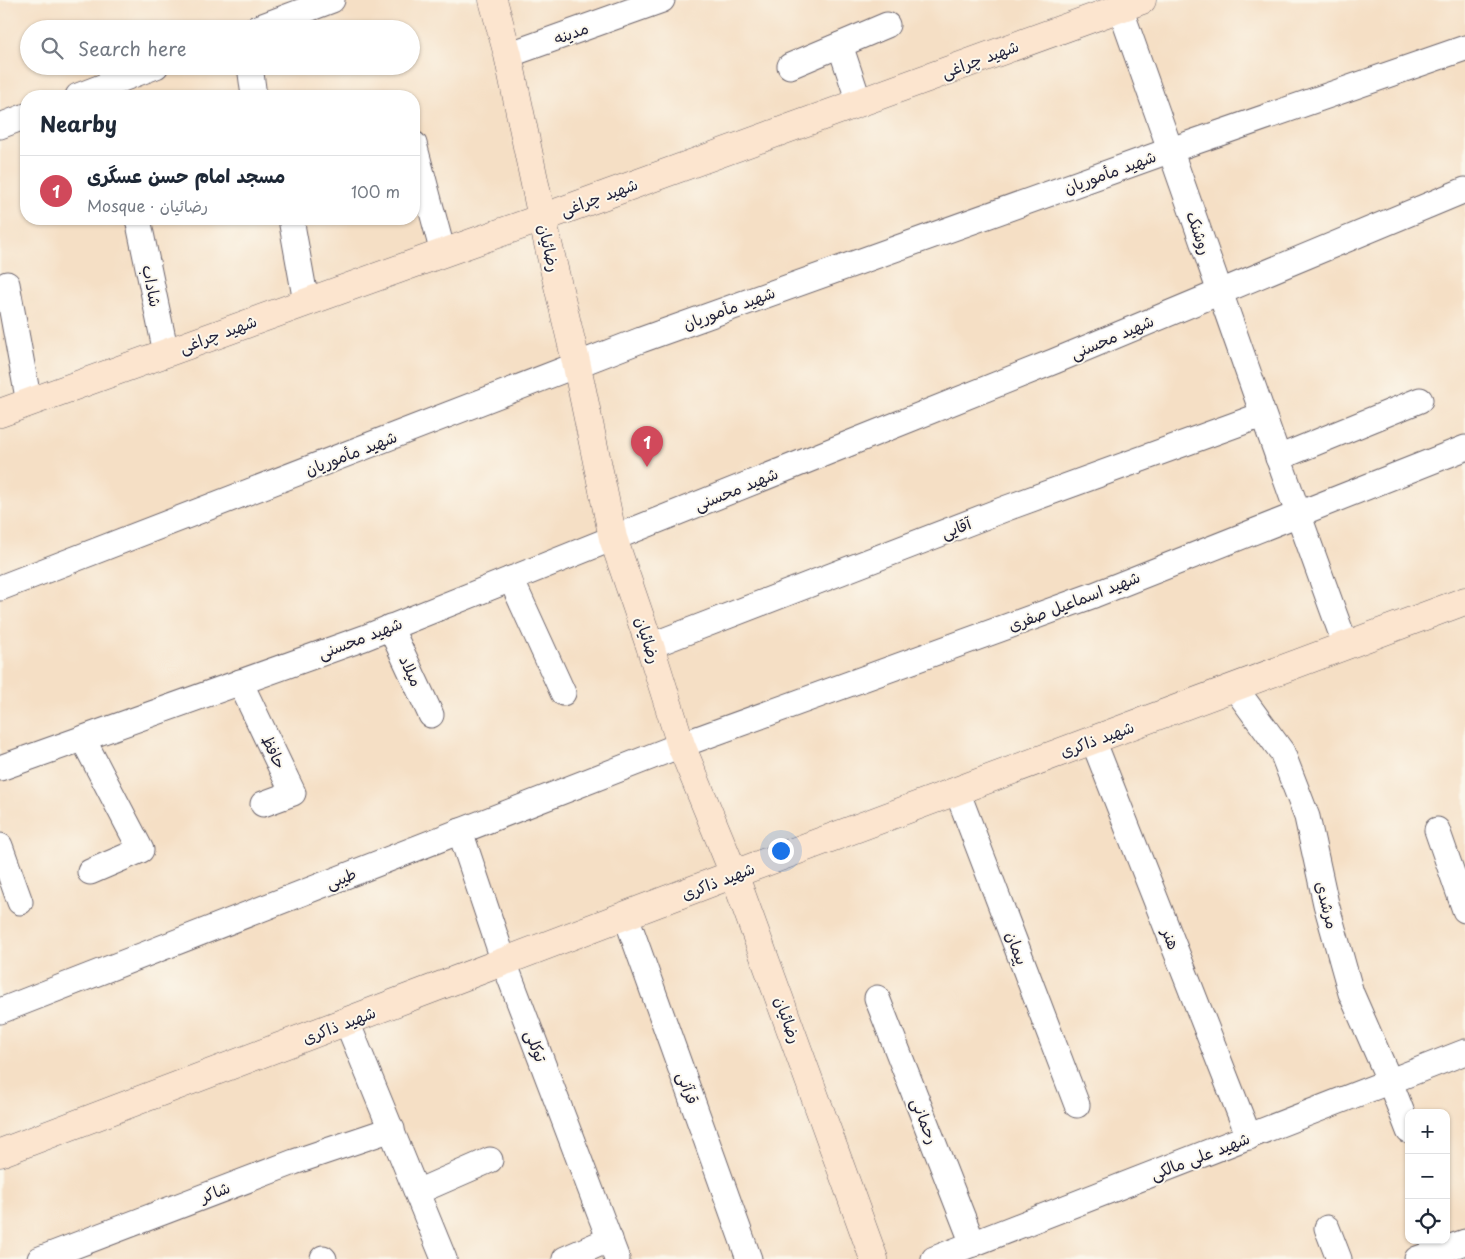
<!DOCTYPE html>
<meta charset="utf-8">
<style>
:root{--surface:#fff;--page:#f2f2f3;--text:#1f2937;--muted:#747a83;--line:#e0e1e3;--accent:#d1495b}
body{margin:0;font-family:"Playpen Sans","Playpen Sans Arabic",sans-serif;background:var(--page);color:var(--text)}
.controls{position:absolute;right:15px;bottom:15px;display:grid;overflow:hidden;border-radius:10px;box-shadow:0 1px 4px #0004}
.controls button{width:45px;height:45px;display:grid;place-items:center;padding:0;border:0;border-bottom:1px solid var(--line);background:var(--surface);color:var(--text);font:25px sans-serif}
.you{position:absolute;left:780px;top:850px;width:18px;height:18px;margin:-12px;border:4px solid #fff;border-radius:50%;background:#1a73e8;box-shadow:0 0 0 8px #1a73e833}
.badge{display:grid;place-items:center;width:32px;height:32px;border-radius:50%;background:var(--accent);color:#fff;font-size:16px;font-weight:700}
.pin{position:absolute;translate:-50% -41px;filter:drop-shadow(0 1px 2px #0008)}
.pin::after{content:'';position:absolute;top:26px;width:18px;height:15px;background:inherit;clip-path:polygon(0 0,100% 0,50% 100%)}
.list{margin:0;padding:0;list-style:none}
h2{display:flex;justify-content:space-between;align-items:center;height:65px;margin:0;padding:0 20px;font-size:21px}
h2 small{font-size:16px;font-weight:400;color:var(--muted)}
.list li{display:grid;grid-template-columns:32px 1fr auto;gap:15px;align-items:center;box-sizing:border-box;height:70px;padding:0 20px;border-top:1px solid var(--line)}
.list b{display:block;font-size:19px;white-space:nowrap}
.list p{margin:0;font-size:16px;white-space:nowrap;color:var(--muted)}
.list em{font-size:16px;font-style:normal;color:var(--muted)}
.icon{flex:none;width:28px;height:28px;fill:none;stroke:currentColor;stroke-width:2;stroke-linecap:round;stroke-linejoin:round}
.map{position:relative;flex:none;width:1465px;height:1259px;overflow:hidden}
.search{position:absolute;background:var(--surface);box-shadow:0 1px 4px #0004;left:20px;top:20px;width:400px;height:55px;display:flex;align-items:center;gap:12px;box-sizing:border-box;padding:0 18px;border-radius:28px;color:var(--muted);font-size:19px}
.panel{position:absolute;background:var(--surface);box-shadow:0 1px 4px #0004;left:20px;top:90px;width:400px;height:135px;border-radius:20px}
.map>svg:first-child{display:block}
</style>
<div class="map">
<svg width="1465" height="1259" viewBox="0 0 1465 1259">
<rect width="100%" height="100%" fill="#fbf7ec"/>
<filter id="ink" filterUnits="userSpaceOnUse"><feTurbulence type="fractalNoise" baseFrequency=".02" numOctaves="2"/><feDisplacementMap in="SourceGraphic" scale="10" xChannelSelector="R" yChannelSelector="G"/><feConvolveMatrix kernelMatrix="1 2 1 2 8 2 1 2 1" color-interpolation-filters="sRGB"/></filter>
<filter id="wash" filterUnits="userSpaceOnUse"><feTurbulence type="fractalNoise" baseFrequency=".0096" numOctaves="4" result="noise"/><feDisplacementMap in="SourceGraphic" scale="20" xChannelSelector="R" yChannelSelector="G"/><feGaussianBlur stdDeviation="1.12" result="paint"/><feColorMatrix in="noise" values="0 0 0 0 0 0 0 0 0 0 0 0 0 0 0 0 0 1.4 0 .05"/><feComposite in="paint" operator="in"/></filter>
<g filter="url(#wash)">
<rect width="100%" height="100%" fill="#f5dfc5"/>
</g>
<g filter="url(#ink)">
<g fill="none" stroke-linecap="round" stroke-linejoin="round">
<defs>
<g id="street">
<path d="M1120,8C1196,220 1268,434 1346,646"/>
<path d="M255,29L332,0"/>
<path d="M840,45L859,102"/>
<path d="M508,55L662,0"/>
<path d="M250,66L254,96"/>
<path d="M790,66L887,25"/>
<path d="M78,96L156,66"/>
<path d="M0,126L26,116"/>
<path d="M414,144L443,253"/>
<path d="M138,219L166,353"/>
<path d="M291,219L306,302"/>
<path d="M7,284L29,403"/>
<path d="M1278,458L1420,400"/>
<path d="M511,579L563,693"/>
<path d="M0,588L641,340L1171,150L1465,48"/>
<path d="M390,627L431,715"/>
<path d="M650,646L1007,508L1262,415"/>
<path d="M240,682L293,793L263,804"/>
<path d="M1235,688L1282,752L1307,817L1326,904L1351,993L1390,1082L1409,1131"/>
<path d="M83,739L141,850L90,872"/>
<path d="M1093,740L1249,1137"/>
<path d="M0,768L364,638L1055,361L1465,190"/>
<path d="M957,791L1077,1105"/>
<path d="M1437,830L1465,910"/>
<path d="M460,831L504,962L617,1259"/>
<path d="M0,846L20,902"/>
<path d="M626,916L749,1259"/>
<path d="M877,998L973,1244"/>
<path d="M0,1011L681,745L1094,595L1465,448"/>
<path d="M347,1022L444,1259"/>
<path d="M417,1192L490,1160"/>
<path d="M1327,1228L1339,1259"/>
<path d="M323,1258L324,1259"/>
<path d="M40,1259L294,1162L392,1129"/>
<path d="M565,1259L610,1239"/>
<path d="M934,1259L1465,1052"/>
<path d="M1417,1259L1465,1242"/>
</g>
<g id="secondary">
<path d="M493,0L508,55L542,218L577,366L613,538L650,646L681,745L734,874L874,1259"/>
<path d="M0,413L443,253L542,218L1142,0"/>
<path d="M0,1153L734,874L1465,601"/>
</g>
</defs>
<use href="#street" stroke="#6c646b" stroke-width="27"/>
<use href="#secondary" stroke="#6c646b" stroke-width="29"/>
<use href="#street" stroke="#fff" stroke-width="25"/>
<use href="#secondary" stroke="#fce5cf" stroke-width="28"/>
</g>
</g>
<g text-anchor="middle" stroke-width="4" stroke-linejoin="round" paint-order="stroke">
<g font-size="16" fill="#22223b" stroke="#fbf7ec">
<text transform="translate(571 33) rotate(-20)" y="6">مدینه</text>
<text transform="translate(980 59) rotate(-20)" y="6">شهید چراغی</text>
<text transform="translate(1110 172) rotate(-20)" y="6">شهید مأموریان</text>
<text transform="translate(599 197) rotate(-20)" y="6">شهید چراغی</text>
<text transform="translate(1199 233) rotate(71)" y="6">روشنک</text>
<text transform="translate(549 248) rotate(77)" y="6">رضائیان</text>
<text transform="translate(152 286) rotate(79)" y="6">شاداب</text>
<text transform="translate(729 308) rotate(-20)" y="6">شهید مأموریان</text>
<text transform="translate(218 334) rotate(-20)" y="6">شهید چراغی</text>
<text transform="translate(1112 337) rotate(-23)" y="6">شهید محسنی</text>
<text transform="translate(351 453) rotate(-21)" y="6">شهید مأموریان</text>
<text transform="translate(736 489) rotate(-22)" y="6">شهید محسنی</text>
<text transform="translate(956 528) rotate(-21)" y="6">آقایی</text>
<text transform="translate(1074 601) rotate(-21)" y="6">شهید اسماعیل صفری</text>
<text transform="translate(360 638) rotate(-21)" y="6">شهید محسنی</text>
<text transform="translate(648 640) rotate(72)" y="6">رضائیان</text>
<text transform="translate(411 671) rotate(65)" y="6">میلاد</text>
<text transform="translate(1097 739) rotate(-20)" y="6">شهید ذاکری</text>
<text transform="translate(274 752) rotate(64)" y="6">حافظ</text>
<text transform="translate(341 878) rotate(-21)" y="6">طیبی</text>
<text transform="translate(718 881) rotate(-21)" y="6">شهید ذاکری</text>
<text transform="translate(1327 905) rotate(76)" y="6">مرشدی</text>
<text transform="translate(1171 939) rotate(68)" y="6">هنر</text>
<text transform="translate(1017 948) rotate(69)" y="6">پیمان</text>
<text transform="translate(788 1020) rotate(70)" y="6">رضائیان</text>
<text transform="translate(339 1025) rotate(-21)" y="6">شهید ذاکری</text>
<text transform="translate(536 1046) rotate(69)" y="6">توکلی</text>
<text transform="translate(688 1088) rotate(70)" y="6">قرآنی</text>
<text transform="translate(925 1121) rotate(69)" y="6">رحمانی</text>
<text transform="translate(1200 1156) rotate(-21)" y="6">شهید علی مالکی</text>
<text transform="translate(215 1192) rotate(-21)" y="6">شاکر</text>
</g>
</g>
</svg>
<div class="controls">
<button>+</button>
<button>−</button>
<button><svg class="icon" aria-label="locate" viewBox="0 0 24 24"><circle cx="12" cy="12" r="6"/><path d="M12 2v4M12 18v4M2 12h4M18 12h4"/></svg></button>
</div>
<div class="you"></div>
<div class="pin badge" style="left:647px;top:467px">1</div>
<div class="search"><svg class="icon" aria-label="search" viewBox="0 0 24 24"><circle cx="10" cy="10" r="6"/><path d="M15 15l6 6"/></svg>Search here</div>
<section class="panel">
<h2>Nearby<small></small></h2>
<ul class="list">
<li><span class="badge">1</span><div><b>مسجد امام حسن عسگری</b><p>Mosque · رضائیان</p></div><em>100 m</em></li>
</ul>
</section>
</div>
